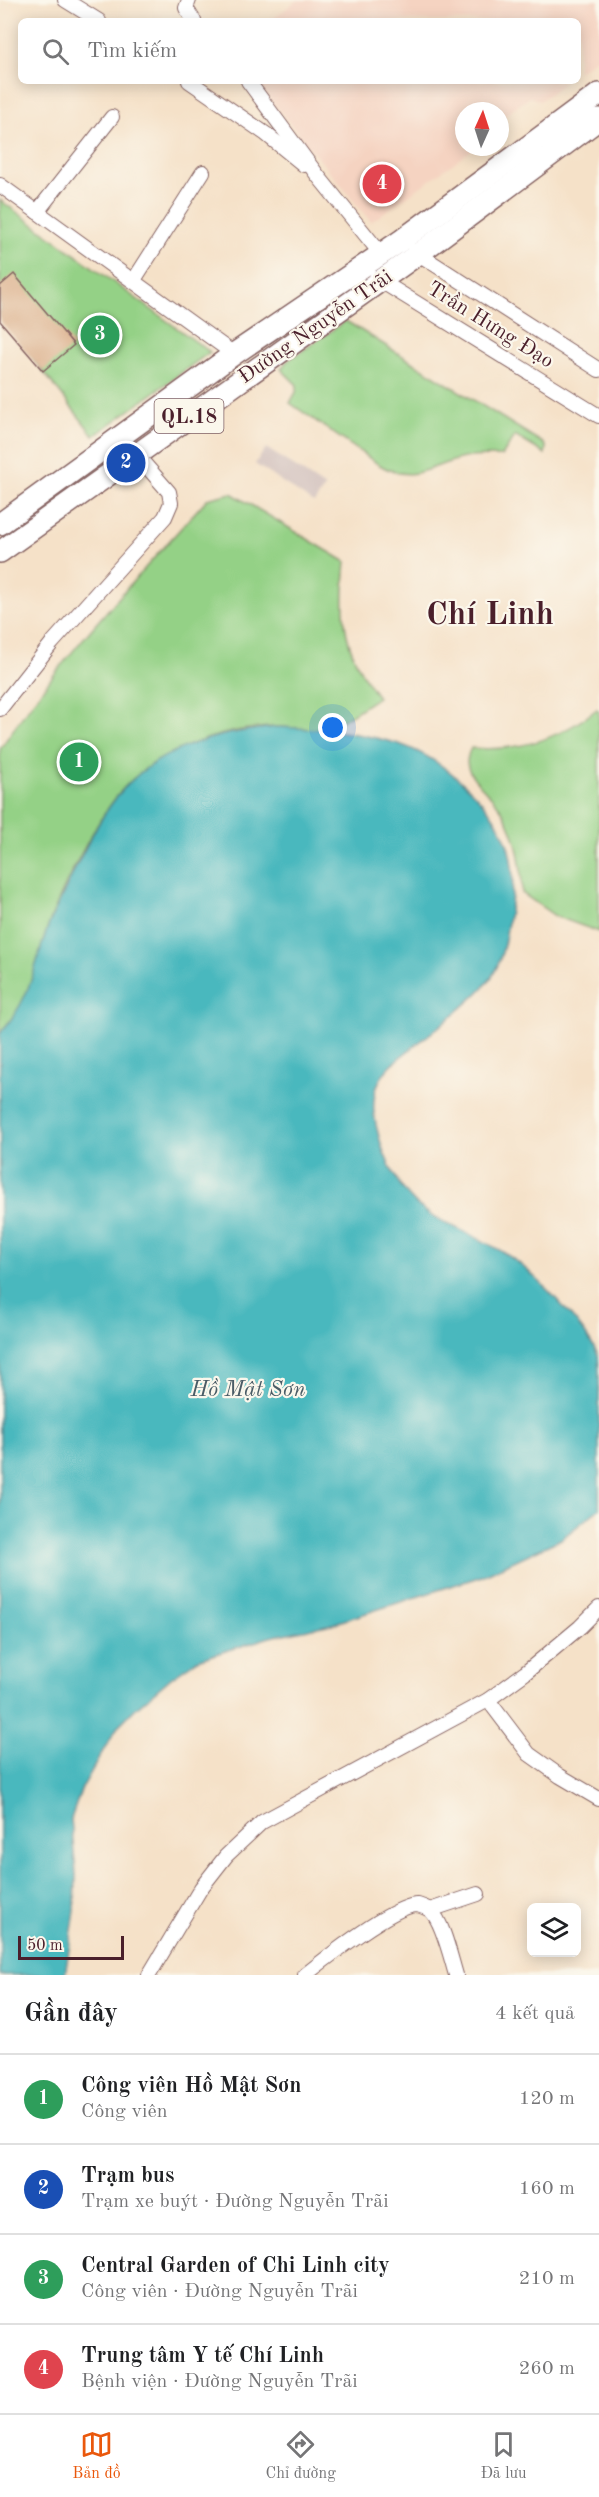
<!DOCTYPE html>
<html lang="vi">
<meta charset="utf-8">
<style>
:root{--surface:#fff;--page:#f2f2f2;--text:#202124;--muted:#757577;--line:#e0e0e0;--accent:#ea580c}
body{margin:0;font-family:"Old Standard TT",serif;background:var(--page);color:var(--text)}
.controls{position:absolute;right:18px;bottom:18px;display:grid;overflow:hidden;border-radius:9px;box-shadow:0 3px 15px #0003}
.controls button{width:54px;height:54px;display:grid;place-items:center;padding:0;border:0;border-bottom:2px solid var(--line);background:var(--surface);color:var(--text);font:30px sans-serif}
.compass{position:absolute;left:455px;top:102px;width:54px;height:54px;border-radius:50%;background:var(--surface);box-shadow:0 3px 15px #0003;rotate:3deg}
.scale{position:absolute;left:18px;bottom:15px;width:106px;box-sizing:border-box;padding-left:6px;border:3px solid #4a1f2b;border-top:0;font-size:16px;line-height:21px;white-space:nowrap;color:#4a1f2b;-webkit-text-stroke:4px #fbf7ec;paint-order:stroke}
.you{position:absolute;left:333px;top:728px;width:21px;height:21px;margin:-15px;border:4px solid #fff;border-radius:50%;background:#1a73e8;box-shadow:0 0 0 9px #1a73e833}
.badge{display:grid;place-items:center;width:39px;height:39px;border-radius:50%;background:var(--accent);color:#fff;font-size:20px;font-weight:700}
.pin{position:absolute;translate:-50% -50%;border:3px solid #fff;box-shadow:0 2px 6px #0006}
.list{margin:0;padding:0;list-style:none}
h2{display:flex;justify-content:space-between;align-items:center;height:78px;margin:0;padding:0 24px;font-size:26px}
h2 small{font-size:20px;font-weight:400;color:var(--muted)}
.list li{display:grid;grid-template-columns:39px 1fr auto;gap:18px;align-items:center;box-sizing:border-box;height:90px;padding:0 24px;border-top:2px solid var(--line)}
.list b{display:block;font-size:22px;white-space:nowrap}
.list p{margin:0;font-size:20px;white-space:nowrap;color:var(--muted)}
.list em{font-size:20px;font-style:normal;color:var(--muted)}
.icon{flex:none;width:33px;height:33px;fill:none;stroke:currentColor;stroke-width:2;stroke-linecap:round;stroke-linejoin:round}
.map{position:relative;flex:none;width:599px;height:1975px;overflow:hidden}
.search{position:absolute;background:var(--surface);box-shadow:0 3px 15px #0003;left:18px;right:18px;top:18px;height:66px;display:flex;align-items:center;gap:15px;box-sizing:border-box;padding:0 21px;border-radius:9px;color:var(--muted);font-size:22px}
.sheet{height:438px;background:var(--surface)}
nav{display:flex;justify-content:space-around;align-items:center;box-sizing:border-box;height:84px;border-top:2px solid var(--line);background:var(--surface);font-size:16px;color:var(--muted)}
nav a{display:grid;justify-items:center;gap:3px}
nav .on{color:var(--accent)}
.map>svg:first-child{display:block}
</style>
<div class="map">
<svg width="599" height="1975" viewBox="0 0 599 1975">
<rect width="100%" height="100%" fill="#fbf7ec"/>
<filter id="ink" filterUnits="userSpaceOnUse"><feTurbulence type="fractalNoise" baseFrequency=".0167" numOctaves="2"/><feDisplacementMap in="SourceGraphic" scale="12" xChannelSelector="R" yChannelSelector="G"/><feConvolveMatrix kernelMatrix="1 2 1 2 8 2 1 2 1" color-interpolation-filters="sRGB"/></filter>
<filter id="wash" filterUnits="userSpaceOnUse"><feTurbulence type="fractalNoise" baseFrequency=".008" numOctaves="4" result="noise"/><feDisplacementMap in="SourceGraphic" scale="24" xChannelSelector="R" yChannelSelector="G"/><feGaussianBlur stdDeviation="1.35" result="paint"/><feColorMatrix in="noise" values="0 0 0 0 0 0 0 0 0 0 0 0 0 0 0 0 0 1.4 0 .05"/><feComposite in="paint" operator="in"/></filter>
<g filter="url(#wash)">
<rect width="100%" height="100%" fill="#f5e1c8"/>
<g fill="#f5d3c1">
<path d="M297,0H599V56L578,72V21H271Z"/>
<path d="M255,81H566L540,101L530,97L500,119V111H464V147H476L371,222Z"/>
</g>
<path fill="#d1c0bc" d="M266,448L325,487L314,503L255,464Z"/>
<g fill="#94d186" stroke="#6f7858" stroke-width="1.5">
<path d="M0,200L210,352L94,436L0,317Z"/>
<path d="M346,321L543,443L546,447L545,454L515,436L502,456C490,457 476,455 464,458C429,465 413,486 378,464L290,403L296,392L297,385L281,369L286,362Z"/>
<path d="M231,493L346,562C340,617 343,652 378,697C363,707 337,727 319,729C306,731 291,727 278,727C242,727 205,737 173,753C156,762 138,773 125,787C98,815 61,890 48,927C39,952 36,981 22,1004C17,1014 7,1024 0,1033V749C59,659 135,580 207,499Z"/>
<path d="M597,709L599,711V932L555,916L522,893C522,863 517,831 498,805C490,794 475,783 469,770C465,762 468,754 471,748C519,752 560,739 597,709Z"/>
</g>
<path fill="#49b8be" stroke="#4a6c74" stroke-width="1.5" d="M278,727C316,729 355,731 392,742C419,749 443,765 463,783C504,820 520,855 510,910C506,933 504,958 491,978C479,996 435,1030 417,1044C403,1055 390,1063 381,1078C368,1100 375,1124 382,1147C409,1222 441,1215 501,1251C531,1268 583,1324 598,1355C599,1365 599,1383 599,1394C599,1432 599,1471 599,1509L561,1539L482,1576L332,1624L270,1637L197,1660L171,1678L135,1709L119,1725L107,1744L81,1790L71,1819L76,1875L75,1911L65,1975H0V1033C33,996 32,970 48,927C55,908 65,891 73,873C87,844 103,811 125,787C163,746 224,731 278,727Z"/>
<g id="blocks">
<path fill="#ddb28f" d="M14,274L74,345L43,371L0,321V286Z"/>
</g>
</g>
<g filter="url(#ink)">
<use href="#blocks" fill-opacity="0" stroke="#866362" stroke-width="1.5"/>
<g fill="none" stroke-linecap="round" stroke-linejoin="round">
<defs>
<g id="minor">
<path d="M65,0L99,21"/>
<path d="M189,0L186,8L194,21"/>
<path d="M189,81L266,134L304,165"/>
<path d="M248,81L318,176L381,254"/>
<path d="M0,185L234,354"/>
<path d="M37,212L112,117"/>
<path d="M414,251L599,370"/>
<path d="M376,278L599,416"/>
<path d="M134,280L203,172"/>
<path d="M0,709L52,643L165,517L171,503L169,492L121,437"/>
<path d="M488,1700L529,1754L560,1776L599,1799"/>
<path d="M430,1910L478,1894"/>
<path d="M149,1975L201,1888L226,1856L262,1822L488,1700L525,1673L580,1627L599,1608"/>
<path d="M305,1975C325,1959 395,1904 418,1905C421,1906 429,1909 431,1911C443,1922 451,1959 456,1975"/>
</g>
<g id="highway">
<path d="M0,524L234,354L402,240L599,94"/>
<path d="M0,552L418,254L599,119"/>
</g>
</defs>
<use href="#minor" stroke="#866362" stroke-width="16"/>
<use href="#highway" stroke="#866362" stroke-width="24"/>
<use href="#minor" stroke="#fff" stroke-width="14"/>
<use href="#highway" stroke="#fff" stroke-width="21"/>
</g>
</g>
<g text-anchor="middle" stroke-width="4.5" stroke-linejoin="round" paint-order="stroke">
<rect fill="#fbf7ec" stroke="#7f6065" stroke-width="1.5" x="154.5" y="399" width="69" height="34" rx="4.5"/>
<g font-size="20" font-weight="bold" fill="#4a1f2b">
<text x="189" y="423">QL.18</text>
</g>
<g font-size="21" fill="#4a1f2b" stroke="#fbf7ec">
<text transform="translate(491 324) rotate(32)" y="7">Trần Hưng Đạo</text>
<text transform="translate(315 326) rotate(-35)" y="7">Đường Nguyễn Trãi</text>
</g>
<g font-size="22" font-style="italic" fill="#4a5c66" stroke="#fbf7ec">
<text x="248" y="1396">Hồ Mật Sơn</text>
</g>
<g font-size="33" font-weight="bold" fill="#4a1f2b" stroke="#fbf7ec">
<text x="490" y="624">Chí Linh</text>
</g>
</g>
</svg>
<div class="controls">
<button><svg class="icon" aria-label="layers" viewBox="0 0 24 24"><path d="M12 4l9 5-9 5-9-5zM3 14l9 5 9-5"/></svg></button>
</div>
<svg class="compass" viewBox="-18 -18 36 36"><path d="M0-13l5 13h-10z" fill="#e53935"/><path d="M0 13l5-13h-10z" fill="#757577"/></svg>
<div class="scale">50 m</div>
<div class="you"></div>
<div class="pin badge" style="left:79px;top:762px;background:#2e9e5b">1</div>
<div class="pin badge" style="left:126px;top:463px;background:#1a4fb4">2</div>
<div class="pin badge" style="left:100px;top:335px;background:#2e9e5b">3</div>
<div class="pin badge" style="left:382px;top:184px;background:#e0444e">4</div>
<div class="search"><svg class="icon" aria-label="search" viewBox="0 0 24 24"><circle cx="10" cy="10" r="6"/><path d="M15 15l6 6"/></svg>Tìm kiếm</div>
</div>
<section class="sheet">
<h2>Gần đây<small>4 kết quả</small></h2>
<ul class="list">
<li><span class="badge" style="background:#2e9e5b">1</span><div><b>Công viên Hồ Mật Sơn</b><p>Công viên</p></div><em>120 m</em></li>
<li><span class="badge" style="background:#1a4fb4">2</span><div><b>Trạm bus</b><p>Trạm xe buýt · Đường Nguyễn Trãi</p></div><em>160 m</em></li>
<li><span class="badge" style="background:#2e9e5b">3</span><div><b>Central Garden of Chi Linh city</b><p>Công viên · Đường Nguyễn Trãi</p></div><em>210 m</em></li>
<li><span class="badge" style="background:#e0444e">4</span><div><b>Trung tâm Y tế Chí Linh</b><p>Bệnh viện · Đường Nguyễn Trãi</p></div><em>260 m</em></li>
</ul>
</section>
<nav>
<a class="on"><svg class="icon" aria-label="map" viewBox="0 0 24 24"><path d="M3 6l6-2 6 2 6-2v14l-6 2-6-2-6 2zM9 4v14M15 6v14"/></svg>Bản đồ</a>
<a><svg class="icon" aria-label="directions" viewBox="0 0 24 24"><path d="M12 3l9 9-9 9-9-9zM9 14v-3h6M13 9l2 2-2 2"/></svg>Chỉ đường</a>
<a><svg class="icon" aria-label="saved" viewBox="0 0 24 24"><path d="M7 4h10v16l-5-4-5 4z"/></svg>Đã lưu</a>
</nav>
